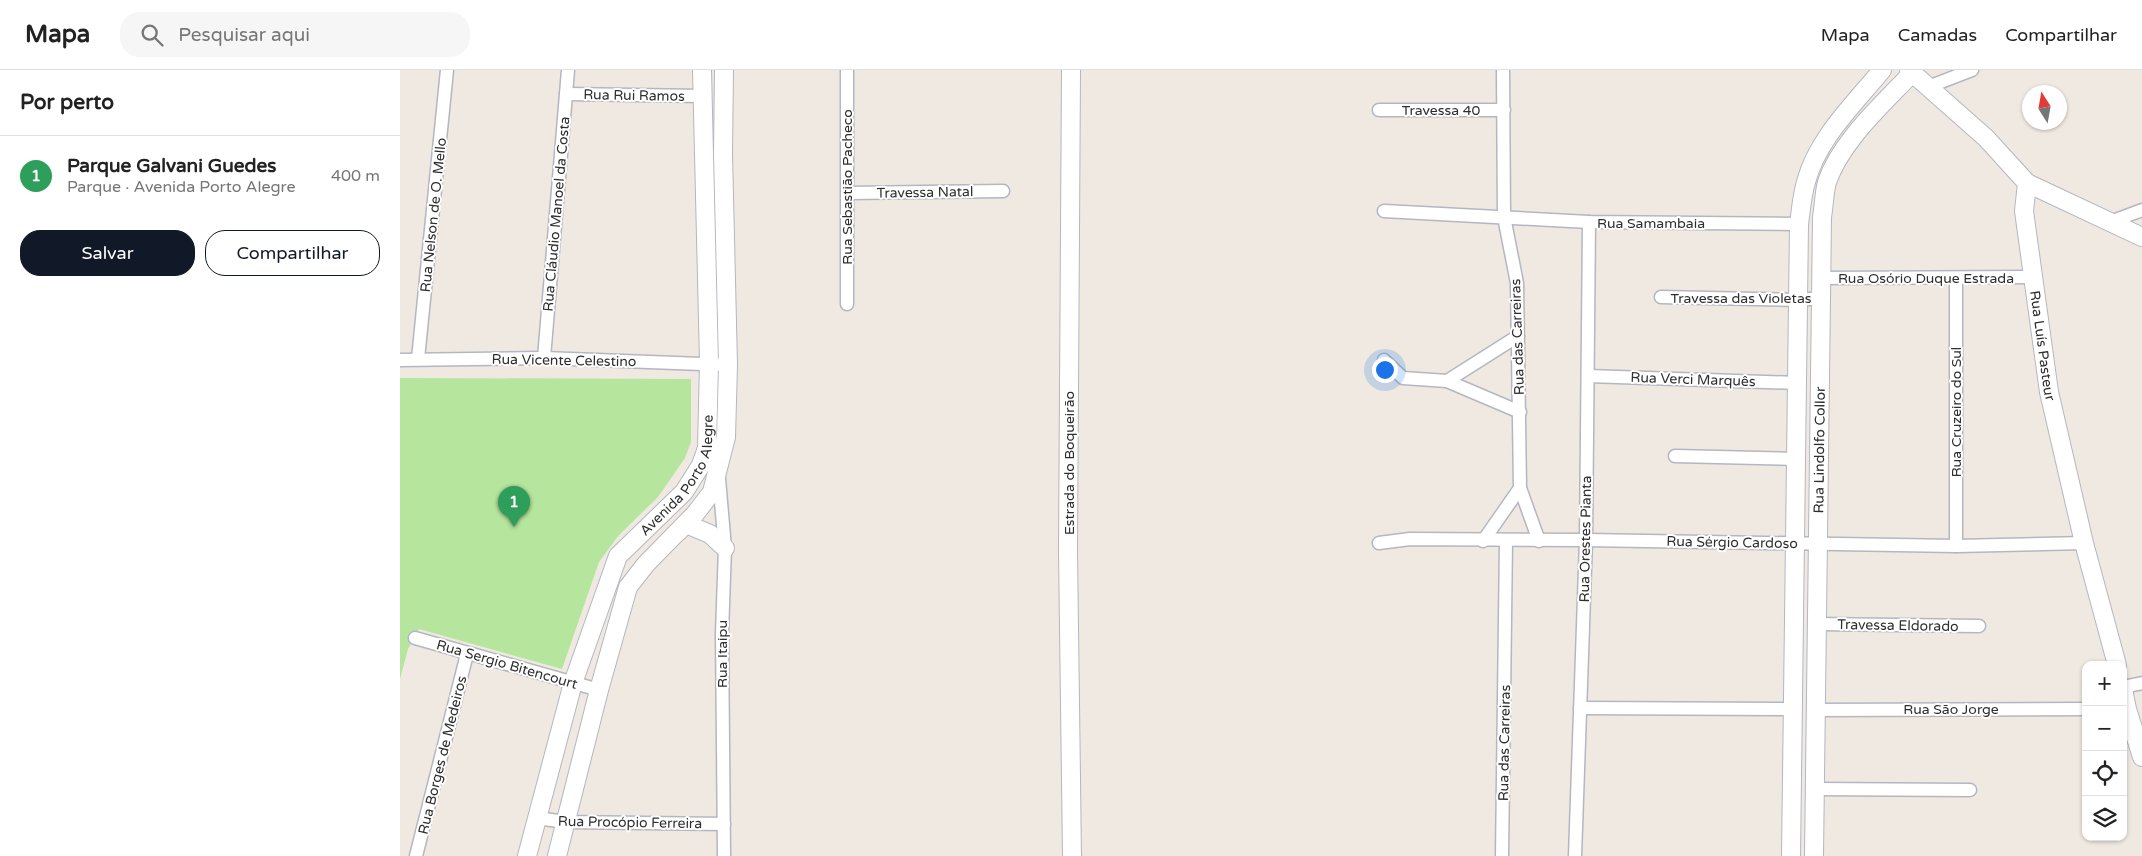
<!DOCTYPE html>
<html lang="pt">
<meta charset="utf-8">
<style>
:root{--surface:#fff;--page:#f6f6f6;--text:#222;--muted:#767676;--line:#e0e0e0;--accent:#111827}
body{margin:0;font-family:"Varela Round",sans-serif;background:var(--page);color:var(--text)}
.controls{position:absolute;right:15px;bottom:15px;display:grid;overflow:hidden;border-radius:10px;box-shadow:0 1px 4px #0004}
.controls button{width:45px;height:45px;display:grid;place-items:center;padding:0;border:0;border-bottom:1px solid var(--line);background:var(--surface);color:var(--text);font:25px sans-serif}
.compass{position:absolute;left:1622px;top:15px;width:45px;height:45px;border-radius:50%;background:var(--surface);box-shadow:0 1px 4px #0004;rotate:349deg}
.you{position:absolute;left:984px;top:299px;width:18px;height:18px;margin:-12px;border:4px solid #fff;border-radius:50%;background:#1a73e8;box-shadow:0 0 0 8px #1a73e833}
.badge{display:grid;place-items:center;width:32px;height:32px;border-radius:50%;background:var(--accent);color:#fff;font-size:16px;font-weight:700}
.pin{position:absolute;translate:-50% -41px;filter:drop-shadow(0 1px 2px #0008)}
.pin::after{content:'';position:absolute;top:26px;width:18px;height:15px;background:inherit;clip-path:polygon(0 0,100% 0,50% 100%)}
.list{margin:0;padding:0;list-style:none}
h2{display:flex;justify-content:space-between;align-items:center;height:65px;margin:0;padding:0 20px;font-size:21px}
h2 small{font-size:16px;font-weight:400;color:var(--muted)}
.list li{display:grid;grid-template-columns:32px 1fr auto;gap:15px;align-items:center;box-sizing:border-box;height:80px;padding:0 20px;border-top:1px solid var(--line)}
.list b{display:block;font-size:19px;white-space:nowrap}
.list p{margin:0;font-size:16px;white-space:nowrap;color:var(--muted)}
.list em{font-size:16px;font-style:normal;color:var(--muted)}
.actions{display:flex;gap:10px;padding:15px 20px}
.actions a{flex:1;padding:11px 0;border:1px solid var(--accent);border-radius:20px;text-align:center;font-size:18px;color:var(--accent)}
.actions .main{background:var(--accent);color:#fff}
.icon{flex:none;width:28px;height:28px;fill:none;stroke:currentColor;stroke-width:2;stroke-linecap:round;stroke-linejoin:round}
.map{position:relative;flex:none;width:1742px;height:786px;overflow:hidden}
header{display:flex;align-items:center;gap:30px;box-sizing:border-box;height:70px;padding:0 25px;background:var(--surface);border-bottom:1px solid var(--line)}
header strong{font-size:24px}
nav{display:flex;gap:28px;margin-inline-start:auto;font-size:18px}
.search{width:350px;height:45px;background:var(--page);display:flex;align-items:center;gap:12px;box-sizing:border-box;padding:0 18px;border-radius:20px;color:var(--muted);font-size:19px}
main{display:flex}
aside{flex:1;background:var(--surface)}
.map>svg:first-child{display:block}
</style>
<header>
<strong>Mapa</strong>
<div class="search"><svg class="icon" aria-label="search" viewBox="0 0 24 24"><circle cx="10" cy="10" r="6"/><path d="M15 15l6 6"/></svg>Pesquisar aqui</div>
<nav><a>Mapa</a><a>Camadas</a><a>Compartilhar</a></nav>
</header>
<main>
<aside>
<h2>Por perto<small></small></h2>
<ul class="list">
<li><span class="badge" style="background:#2e9e5b">1</span><div><b>Parque Galvani Guedes</b><p>Parque · Avenida Porto Alegre</p></div><em>400 m</em></li>
</ul>
<div class="actions"><a class="main">Salvar</a><a>Compartilhar</a></div>
</aside>
<div class="map">
<svg width="1742" height="786" viewBox="0 0 1742 786">
<rect width="100%" height="100%" fill="#efe9e1"/>
<path fill="#b6e59e" d="M0,308L291,309V372L285,388L258,427L218,466L199,492L162,599L19,559L8,579L0,609Z"/>
<g fill="none" stroke-linecap="round" stroke-linejoin="round">
<defs>
<g id="street">
<path d="M1103,0L1104,147L1117,213L1120,418L1139,471"/>
<path d="M1528,17L1572,0"/>
<path d="M166,24L302,26"/>
<path d="M979,40H1104"/>
<path d="M448,123L603,121"/>
<path d="M984,141L1189,152L1399,154"/>
<path d="M1710,152L1742,140"/>
<path d="M1421,208L1631,207"/>
<path d="M1261,227L1398,230L1421,228"/>
<path d="M447,234V0"/>
<path d="M144,288L168,0"/>
<path d="M18,289L47,0"/>
<path d="M0,290L144,288L328,295"/>
<path d="M984,290L1003,308L1047,311L1120,342"/>
<path d="M1188,306L1398,313"/>
<path d="M1047,311L1118,266"/>
<path d="M1275,386L1396,389"/>
<path d="M319,409L325,478L322,563L324,786"/>
<path d="M1083,471L1120,418"/>
<path d="M979,473L1010,469L1186,470L1556,476L1684,473"/>
<path d="M1556,476V208"/>
<path d="M1417,554L1579,556"/>
<path d="M15,568L199,620"/>
<path d="M1723,617L1742,613"/>
<path d="M1180,638L1393,639"/>
<path d="M1416,640L1686,639"/>
<path d="M1415,719L1570,720"/>
<path d="M136,748L166,752L324,754"/>
<path d="M16,786L67,584"/>
<path d="M1102,786L1106,470"/>
<path d="M1175,786L1186,470L1189,152"/>
</g>
<g id="secondary">
<path d="M671,0L668,481L672,786"/>
<path d="M1509,0L1586,68L1627,113L1742,167"/>
<path id="s1" d="M1627,113L1624,141L1649,322L1684,473L1717,595"/>
<path d="M278,462L286,454L310,464L325,478"/>
<path d="M1723,619L1727,639L1742,687"/>
<path id="s2" d="M127,786L173,613L218,486L284,422L301,395L307,378L309,293L302,0"/>
<path d="M157,786L199,620L228,517L246,494L295,444L312,422L326,367L328,295L323,84L324,0"/>
<path d="M1391,786L1399,154C1401,140 1402,125 1406,112C1417,69 1455,33 1482,0"/>
<path id="s3" d="M1414,786L1422,147C1424,136 1424,123 1427,112C1441,71 1483,34 1512,3"/>
</g>
</defs>
<use href="#street" stroke="#b4b7c1" stroke-width="15"/>
<use href="#secondary" stroke="#b4b7c1" stroke-width="20"/>
<use href="#street" stroke="#fff" stroke-width="12"/>
<use href="#secondary" stroke="#fff" stroke-width="18"/>
</g>
<g text-anchor="middle" stroke-width="4" stroke-linejoin="round" paint-order="stroke">
<g font-size="14" fill="#2e2e2e" stroke="#fff">
<text transform="translate(234 25) rotate(1)" y="5">Rua Rui Ramos</text>
<text x="1041" y="45">Travessa 40</text>
<text transform="translate(447 117) rotate(-90)" y="5">Rua Sebastião Pacheco</text>
<text transform="translate(525 122) rotate(-1)" y="5">Travessa Natal</text>
<text transform="translate(156 144) rotate(-85)" y="5">Rua Cláudio Manoel da Costa</text>
<text transform="translate(33 145) rotate(-84)" y="5">Rua Nelson de O. Mello</text>
<text x="1251" y="158">Rua Samambaia</text>
<text x="1526" y="213">Rua Osório Duque Estrada</text>
<text x="1341" y="233">Travessa das Violetas</text>
<text transform="translate(1117 267) rotate(-92)" y="5">Rua das Carreiras</text>
<text dy="5" stroke="none"><textPath href="#s1" startOffset="164">Rua Luís Pasteur</textPath></text>
<text transform="translate(164 290) rotate(1)" y="5">Rua Vicente Celestino</text>
<text transform="translate(1293 309) rotate(2)" y="5">Rua Verci Marquês</text>
<text transform="translate(1556 342) rotate(-90)" y="5">Rua Cruzeiro do Sul</text>
<text dy="5" stroke="none"><textPath href="#s3" startOffset="406">Rua Lindolfo Collor</textPath></text>
<text transform="translate(669 393) rotate(-90)" y="5">Estrada do Boqueirão</text>
<text dy="5" stroke="none"><textPath href="#s2" startOffset="418">Avenida Porto Alegre</textPath></text>
<text transform="translate(1185 469) rotate(-89)" y="5">Rua Orestes Pianta</text>
<text transform="translate(1332 472) rotate(1)" y="5">Rua Sérgio Cardoso</text>
<text transform="translate(1498 555) rotate(1)" y="5">Travessa Eldorado</text>
<text transform="translate(322 584) rotate(-90)" y="5">Rua Itaipu</text>
<text transform="translate(107 594) rotate(16)" y="5">Rua Sergio Bitencourt</text>
<text x="1551" y="644">Rua São Jorge</text>
<text transform="translate(1104 673) rotate(-89)" y="5">Rua das Carreiras</text>
<text transform="translate(42 685) rotate(-76)" y="5">Rua Borges de Medeiros</text>
<text transform="translate(230 752) rotate(1)" y="5">Rua Procópio Ferreira</text>
</g>
</g>
</svg>
<div class="controls">
<button>+</button>
<button>−</button>
<button><svg class="icon" aria-label="locate" viewBox="0 0 24 24"><circle cx="12" cy="12" r="6"/><path d="M12 2v4M12 18v4M2 12h4M18 12h4"/></svg></button>
<button><svg class="icon" aria-label="layers" viewBox="0 0 24 24"><path d="M12 4l9 5-9 5-9-5zM3 14l9 5 9-5"/></svg></button>
</div>
<svg class="compass" viewBox="-18 -18 36 36"><path d="M0-13l5 13h-10z" fill="#e53935"/><path d="M0 13l5-13h-10z" fill="#767676"/></svg>
<div class="you"></div>
<div class="pin badge" style="left:114px;top:457px;background:#2e9e5b">1</div>
</div>
</main>
